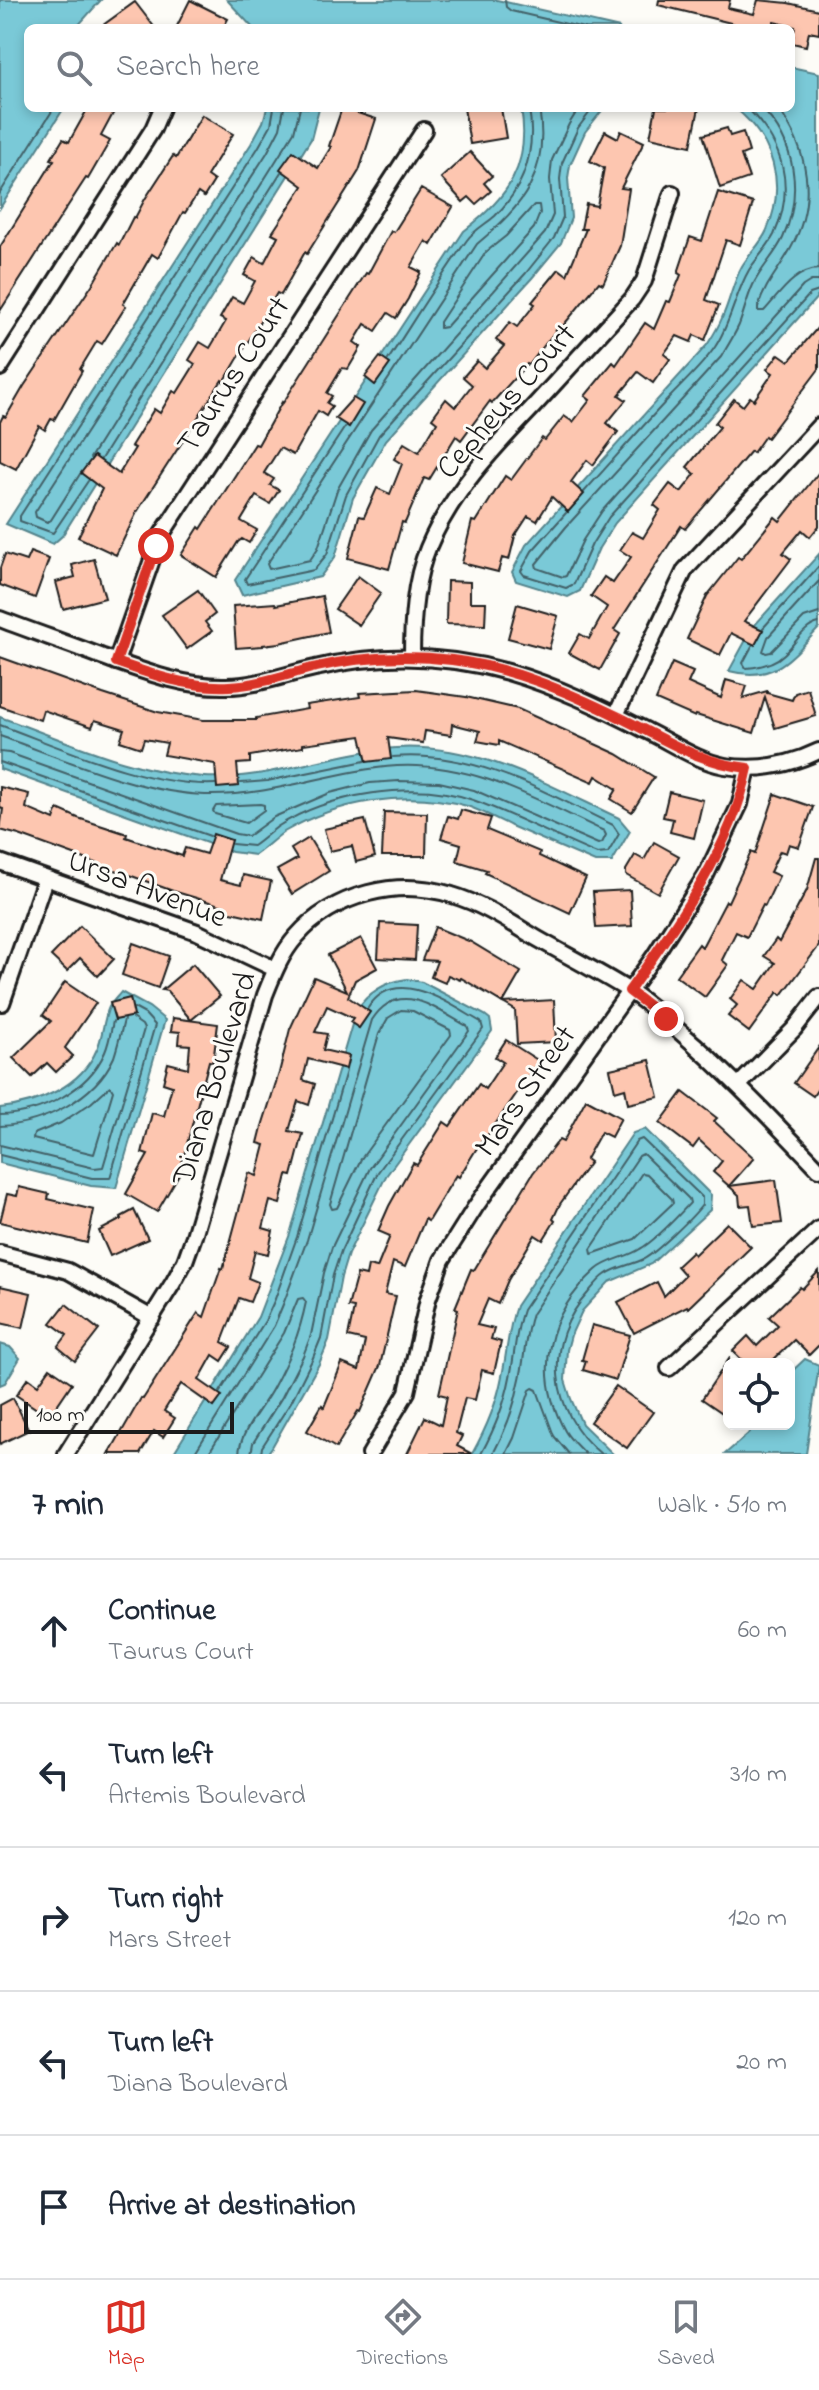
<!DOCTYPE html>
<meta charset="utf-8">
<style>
:root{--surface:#fff;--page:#f6f6f7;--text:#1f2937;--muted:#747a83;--line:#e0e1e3;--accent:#d93025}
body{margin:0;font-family:"Indie Flower",sans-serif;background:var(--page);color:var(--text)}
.controls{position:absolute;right:24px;bottom:24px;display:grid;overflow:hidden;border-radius:12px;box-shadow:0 4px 12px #0003}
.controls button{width:72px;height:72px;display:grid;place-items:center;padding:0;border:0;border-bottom:2px solid var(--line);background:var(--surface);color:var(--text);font:40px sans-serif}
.scale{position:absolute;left:24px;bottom:20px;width:210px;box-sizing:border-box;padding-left:8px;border:4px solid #1c1c1c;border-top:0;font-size:22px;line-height:28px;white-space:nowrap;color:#1c1c1c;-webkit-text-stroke:6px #fdfcf7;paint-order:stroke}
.stop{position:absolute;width:24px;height:24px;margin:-18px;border:6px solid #d93025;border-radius:50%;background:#fff}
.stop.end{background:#d93025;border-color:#fff;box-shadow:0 2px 8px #0008}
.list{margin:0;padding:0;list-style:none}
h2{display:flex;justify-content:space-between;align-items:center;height:104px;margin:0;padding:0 32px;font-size:34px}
h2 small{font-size:26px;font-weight:400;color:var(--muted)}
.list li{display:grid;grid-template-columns:52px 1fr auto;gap:24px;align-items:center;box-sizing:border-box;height:144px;padding:0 32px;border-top:2px solid var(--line)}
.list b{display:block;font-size:30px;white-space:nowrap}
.list p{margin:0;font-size:26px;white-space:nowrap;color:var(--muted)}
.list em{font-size:26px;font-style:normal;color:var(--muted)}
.icon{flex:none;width:44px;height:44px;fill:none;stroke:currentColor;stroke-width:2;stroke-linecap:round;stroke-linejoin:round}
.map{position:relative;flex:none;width:819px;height:1454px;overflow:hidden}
.search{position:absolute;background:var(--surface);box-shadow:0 4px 12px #0003;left:24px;right:24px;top:24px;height:88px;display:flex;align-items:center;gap:20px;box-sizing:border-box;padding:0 28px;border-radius:12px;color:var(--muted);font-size:30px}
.sheet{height:824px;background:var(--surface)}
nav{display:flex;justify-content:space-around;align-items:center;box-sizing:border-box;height:112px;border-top:2px solid var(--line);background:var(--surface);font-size:22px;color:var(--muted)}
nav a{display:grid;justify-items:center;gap:4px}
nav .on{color:var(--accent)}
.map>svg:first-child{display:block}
</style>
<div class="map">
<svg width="819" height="1454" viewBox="0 0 819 1454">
<rect width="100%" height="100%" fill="#fdfcf7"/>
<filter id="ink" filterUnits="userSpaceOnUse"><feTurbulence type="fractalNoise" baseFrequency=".0125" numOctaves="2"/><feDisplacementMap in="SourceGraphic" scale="16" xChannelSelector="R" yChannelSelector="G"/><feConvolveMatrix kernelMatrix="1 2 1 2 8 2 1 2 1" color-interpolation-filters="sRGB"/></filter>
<g filter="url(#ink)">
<g fill="#7ac9d7" stroke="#54848c" stroke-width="2">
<path d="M0,0H101L76,28H28V108H64L0,208Z"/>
<path d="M227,0H497L620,28H253Z"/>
<path d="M791,67L819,73V295L615,523L599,548L580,591L568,597L516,581L512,572L526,545L707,345C712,337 718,328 722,318C730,301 733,282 742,266C750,253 761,244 767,230C787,184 773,139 735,108H791Z"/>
<path d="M267,108H319L311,139L62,536L53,544L6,524L251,144L263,122Z"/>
<path d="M521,108H604L585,132L570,165L568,178L571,218L561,243L532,278L386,440L353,498L335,557L320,577L242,595L235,580L464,231C508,197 531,166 521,108Z"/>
<path d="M819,554V628C791,658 775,683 729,671L753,627Z"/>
<path d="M0,717C65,740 134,773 204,777C269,781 331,752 396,748C478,743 548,785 619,818L630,831L612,862H595C567,850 539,838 511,826C497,819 482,811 467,806C407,789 337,801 284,832C274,839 265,848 255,855L232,852L0,769Z"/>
<path d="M407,979L422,982L485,1015L490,1019L492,1031L386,1176L348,1254L341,1277L329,1340L319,1364L272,1447L267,1454H173L258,1317L290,1234L356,1011C368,992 384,982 407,979Z"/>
<path d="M121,992L149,1007L165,1020L116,1188L91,1186L0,1163V1108C37,1104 81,1087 97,1049C103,1036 103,1020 109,1007C112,1002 117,997 121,992Z"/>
<path d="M645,1129L711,1195L710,1210L651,1264L609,1282L582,1311L571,1335L567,1350L565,1380L571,1399L582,1424L613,1454H472C486,1429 497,1403 502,1376C507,1352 508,1329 516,1306L633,1133Z"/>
<path d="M0,1344L10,1347L20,1358L5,1383L0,1385Z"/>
<path d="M805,1359L819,1365L806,1454H725L748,1434L754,1424H789V1374Z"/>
</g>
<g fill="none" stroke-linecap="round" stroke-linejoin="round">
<g stroke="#426167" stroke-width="2">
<path d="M505,0L506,7L511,11L584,28"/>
<path d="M539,108C550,173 524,205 477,244L267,564L269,569L310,560L318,548L337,490L371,430L545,233L553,215L550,179L552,160L569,124L579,108"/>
<path d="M761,108C796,142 803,194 783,238C775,255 761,268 753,285C747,298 744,312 739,325C734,336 727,347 721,357L566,527L536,564L537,568L563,577L566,576L583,540L602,511L803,286L811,281H819"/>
<path d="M778,108C808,150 818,200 791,248C779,270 766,282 758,307V311H764C780,294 794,270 819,269"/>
<path d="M0,193L54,108"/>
<path d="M534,205H539L540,213L534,228L446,327L440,328V322L486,252L506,236Z"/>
<path d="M388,360C414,320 439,279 467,240C474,230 486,224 495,216C526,186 536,150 529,108"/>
<path d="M345,427L245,579L247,584L314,570L327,554L346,495L379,435L526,273L554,238L563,217L560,179L562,163L578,128L593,108"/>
<path d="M90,458L294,132L300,108"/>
<path d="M101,459L281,172"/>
<path d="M80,474L51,520L47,522L36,517L35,512L267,153L280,128L284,108"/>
<path d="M88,481L53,533L20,521V516L258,148L271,125L274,108"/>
<path d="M584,492C613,460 641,428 670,397C685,381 703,365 715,347C731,323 735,294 749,270C757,258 767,248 774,235C796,187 783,143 747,108"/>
<path d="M566,513L532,551L521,571L524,575L566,588L574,584L592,544L609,517L810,294L819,291"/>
<path d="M819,581L768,637L763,651L766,653L771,652L804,618L819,613"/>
<path d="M763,628L819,566"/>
<path d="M752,646L743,663L746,668C759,667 774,664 784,654C795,644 804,626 819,623"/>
<path d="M0,725C63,748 148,787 215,784"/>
<path d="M0,736C62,758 139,793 205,795C272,797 332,770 397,766C474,762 537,800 604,831L606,835L602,843L598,844L474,790L439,782L399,781L370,783L330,793L274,817L248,836L236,834L9,753L0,752"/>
<path d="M0,762L210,836"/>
<path d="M241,783L267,781L365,761"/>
<path d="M260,804L264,805V810L246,823L215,814L213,811L216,806Z"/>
<path d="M232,844L253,846C261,841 269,833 277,827C327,794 416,779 473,800C515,815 555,837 597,854L608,853L619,834L613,825C543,791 473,750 393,757"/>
<path d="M401,1010L413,1011L450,1030L451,1035L361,1159L337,1208L332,1209L330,1204L379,1034L388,1018Z"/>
<path d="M110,1086L113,1091L94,1154L33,1139L34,1134L61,1123L91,1103Z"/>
<path d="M0,1115C40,1114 88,1091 105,1052C109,1043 111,1031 113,1021"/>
<path d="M0,1126C43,1124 95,1099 114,1057C118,1045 121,1032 124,1020"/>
<path d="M0,1145L94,1168L103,1167L144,1029L142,1025L132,1018"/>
<path d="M0,1155L92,1178H110L155,1025L145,1014L134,1008"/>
<path d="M642,1173L647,1174L672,1199L673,1203L635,1239L592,1254L591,1249Z"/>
<path d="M220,1392L265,1321L275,1299L297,1237L346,1071"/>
<path d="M194,1454L274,1326L284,1302L307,1240L372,1020C399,978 435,1009 467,1026L469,1031L370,1168L332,1247L324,1273L311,1335L303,1356L282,1397L253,1443L251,1454"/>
<path d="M208,1454L284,1333L298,1299L303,1298L306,1302C299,1336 289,1358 273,1388C262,1409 240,1431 239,1454"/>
<path d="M261,1454L262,1447L291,1402L312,1360L321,1338L333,1275L341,1251L378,1172L483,1029L481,1022C449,1004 396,964 368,1008"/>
<path d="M481,1454C494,1430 505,1404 510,1377C515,1354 515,1332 523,1310L637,1141L642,1139L702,1197V1205C693,1217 658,1251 644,1259C632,1265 616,1267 605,1275C599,1279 593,1287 588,1293C543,1341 549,1412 601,1454"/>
<path d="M493,1454C505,1432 514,1408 519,1383C525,1360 524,1337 532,1314L639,1156L643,1154L689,1199L690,1203C678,1216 655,1241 640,1249C627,1258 608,1259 596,1270C547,1314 533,1372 565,1431C570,1440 579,1447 585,1454"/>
<path d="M506,1454L514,1438L530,1390L533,1388L537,1390L554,1436L569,1454"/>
</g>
</g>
<g fill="#fdc6b0" stroke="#1c1c1c" stroke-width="2">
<path d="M190,0L228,19L223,28H176Z"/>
<path d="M659,0H730L728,8L754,14L758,0L788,3L819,10V34L809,32L806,46L792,43L795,27L774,22L773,28H734L735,24L658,5Z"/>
<path d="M135,2L155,28H99Z"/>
<path d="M88,108H116L101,136L110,141L88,179L86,178L58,221L0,311V247L54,160L51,159L63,139L69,142Z"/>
<path d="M342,108L376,119L359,171L307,254L305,252L281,295L277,293L224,382L222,380L137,512L116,555L78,537L102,489L81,473L94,456L119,474L135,448L131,446L154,409L160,413L173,391L177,393L195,364L189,360L200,342L210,348L226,321L220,318L232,297L243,303L255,281L244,275L254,257L264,263L278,236L272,233L303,186L280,169L293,151L318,168L331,147L329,146Z"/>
<path d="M464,108H501L506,138L470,144Z"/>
<path d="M656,108H699L691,146L650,137Z"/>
<path d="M202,115L233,134L207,176L214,181L204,197L198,193L185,213L183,212L158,258L152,254L123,304L126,306L102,344L97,341L80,369L82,371L54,420L51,419L45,430L39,426L16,469L0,461V422L3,416L6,417L24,386L92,285L117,243L119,245L133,217L135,218L145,199L173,156L176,158Z"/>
<path d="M727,128L730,136L743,132L749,152L741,155L749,178L720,188L703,135Z"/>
<path d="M605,131L618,138L621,131L644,142L621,188L629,189L620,246L603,284L599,282L562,327L560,325L529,365L527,364L492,403L490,401L461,440L456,436L429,480L424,478L405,523L402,522L389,569L348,558L359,516L364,517L377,488L390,494L402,464L394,459L404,443L419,452L437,422L432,418L446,399L455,407L472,385L463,377L477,361L485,368L504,346L496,340L510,322L517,327L535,304L532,302L559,269L567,275L586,229H581L586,204L597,206L604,168L590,161Z"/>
<path d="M470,152L492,176L484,183L491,191L476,204L469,197L463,202L441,178Z"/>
<path d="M421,189L453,207L431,245L426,241L411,267L421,272L408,299L396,318L388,313L376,331L365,324L354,342L361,347L348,369L342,368L327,393L332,396L327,403L332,406L326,416L318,411L293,455L280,448L264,473L274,479L270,485L279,490L270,504L256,496L241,521L257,530L249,543L242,539L238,542L216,577L181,555L199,527L201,529L255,444L258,445L282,402L283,403L366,273L368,274L391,231L394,232Z"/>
<path d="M718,192L753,203L740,245L726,240L706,300L719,305L705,340L694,335L691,342L677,336L664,354L670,359L653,383L638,372L619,395L626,400L607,423L618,432L593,465L587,460L571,482L584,494L568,512L552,497L537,521L528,516L515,536L509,560L502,558L498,572L462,563L472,521L476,522L505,476L511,480L542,438L545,440L564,416L573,422L590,400L585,396L613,362L616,365L645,323L654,329L666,301L670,302L681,275L678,273L690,237L702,241Z"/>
<path d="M819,326V369L767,438L765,436L753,453L751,451L685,529L681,526L614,630L620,634L600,670L569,653L580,634L589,639L607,607L591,596L604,577L613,583L631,557L620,550L632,532L643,538L660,510L654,505L670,484L681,492L695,474L687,467L720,427L715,423L734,399L743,406L750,397L754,400L773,373L767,369L779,354L789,361Z"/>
<path d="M380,357L390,364L375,385L365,377Z"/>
<path d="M353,398L363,404L349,427L335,418Z"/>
<path d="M819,472V526L810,537L802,530L783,553L791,559L744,621L763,630L755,645L731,633L720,655L687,639L707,596L738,557L741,559L775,517L780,521Z"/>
<path d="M30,552L49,559L35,598L0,585V568L5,554L26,561Z"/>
<path d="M94,559L105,598L63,609L56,582L75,577L72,565Z"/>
<path d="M358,576L381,593L359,625L335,609Z"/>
<path d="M447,581L470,582V602H486L485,625L446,624Z"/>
<path d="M198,590L215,614L205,622L212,631L187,649L162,615Z"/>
<path d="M322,596L329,632L279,643L263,645V646L236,648L233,606L275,603L276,605Z"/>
<path d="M517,604L558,616L549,649L508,638Z"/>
<path d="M0,657L103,694L158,712L203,720H256V718L307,709L306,705L360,697L359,693L416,690L466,697L518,709L617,754L654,777L632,812L611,799L617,789L596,776L593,782L499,741V745L477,741L480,731L452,724L451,735L425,731L423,743L388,738L391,759L367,762L361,736L303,744V747L250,756V763L237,764L239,786L217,788L215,764L164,755L167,743L144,739L141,748L120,741L124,729L95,720L92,727L43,710L40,720L0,706Z"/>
<path d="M672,663L693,672L688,683L721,698L726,680L747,686L743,698L767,691V693L792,700L795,693L808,689L816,716L775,728L765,697L754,733L696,715L695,717L656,700Z"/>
<path d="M0,787L29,794L26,808L54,820L58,809L78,818L127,834L126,837L182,856L185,848L206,854L213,834L231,840L220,880L241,885L243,875L271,881L263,919L222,910L223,906L173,891L19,835L0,830L3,809L0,808Z"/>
<path d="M669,792L703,800L694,838L670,832L673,819L663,817Z"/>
<path d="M775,794L813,807L799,847L789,844L786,853L780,851L770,872L779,876L765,906L763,905L747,937L736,932L722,960L728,965L705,997L676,976L699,944L702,947L726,901L728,902L751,852L755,854Z"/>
<path d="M461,810L491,818L487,830L540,852L539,856L586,878L570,913L485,873L487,870L457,861L461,844L441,838L448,816L458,819Z"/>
<path d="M384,812L427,813L426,856H382Z"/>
<path d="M365,820L375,857L356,862L352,846L330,851L324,829Z"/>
<path d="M309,838L329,871L292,894L277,870L297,859L291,849Z"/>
<path d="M654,842L679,856L658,893L626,875V870L635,855L644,860Z"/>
<path d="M816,858H819V946L782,995L778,992L749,1032L728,1016L737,1005L730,999L744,980L757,989L775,963L764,956L776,939L779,942L807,890Z"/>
<path d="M630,890L632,926L596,928L593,892Z"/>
<path d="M380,923L417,925L415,960L378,958Z"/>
<path d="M80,926L114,959L98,976L80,958L67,971L51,956Z"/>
<path d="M435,927L471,942L521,972L503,1003L461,978L460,980L448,975L445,983L431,977L437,961L422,960Z"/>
<path d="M361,938L377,968L355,980L348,997L370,1012L359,1028L350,1022L353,1018L327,1006L315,1032L327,1034L323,1050L349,1056L346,1069L308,1059L303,1080L315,1084L309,1105L298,1101L289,1131L303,1134L292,1176L287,1175L280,1204L270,1201L263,1228L273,1231L268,1254L255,1251L248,1278L258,1282L250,1302L239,1298L222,1342L231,1347L222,1361L213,1355L199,1380L222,1396L214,1407L181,1384L164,1411L175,1418L163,1437L154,1431L140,1454H109L141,1398L143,1399L198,1313L204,1317L221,1268L223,1269L249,1173L257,1176L265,1145L258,1143L263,1123L279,1073L290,1029L314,977L347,991L328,955Z"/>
<path d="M133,943L169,956L158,988L122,975Z"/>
<path d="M193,964L220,996L191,1020L167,991L162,990Z"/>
<path d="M65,982L96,1003L65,1048L73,1056L56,1072L47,1063L32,1077L13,1058L51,1021L43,1015Z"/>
<path d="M130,998L134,1016L115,1020L110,1003Z"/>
<path d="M554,1000L556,1042L517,1044L515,1010L503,1003Z"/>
<path d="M173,1018L218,1024L213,1062L209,1061L179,1174L157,1212L126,1194L148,1155L142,1153L152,1113L164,1116L172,1086L163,1083L168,1063L188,1068L190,1045L179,1044L180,1032L171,1031Z"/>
<path d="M506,1040L539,1061L487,1136L485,1135L459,1177L456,1175L428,1221L425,1219L405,1267L393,1262L385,1294L396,1296L380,1366L360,1412L358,1411L336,1448L307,1431L322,1405L324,1407L342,1363L359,1370L365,1341L348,1337L354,1308L348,1307L357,1274L366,1276L368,1266L377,1268L390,1236L378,1231L389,1206L413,1163L417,1165L444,1122L450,1126L479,1084L485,1089L503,1062L495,1057Z"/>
<path d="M819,1047V1087L813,1096L794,1083Z"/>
<path d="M650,1060L659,1097L628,1104L625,1088L615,1091L610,1069Z"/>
<path d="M683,1092L717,1118L714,1121L754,1158L729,1186L713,1172L722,1161L699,1140L693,1148L660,1123Z"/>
<path d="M586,1099L621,1118L611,1137L601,1132L586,1159L590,1162L560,1204L553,1219L555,1221L543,1240L535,1235L508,1280L498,1304L488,1299L477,1325L494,1329L491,1339L501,1342L494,1373L482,1370L475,1400L465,1398L456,1433L462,1436L457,1446L472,1454H407L425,1417L441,1425L447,1396L439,1394L458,1309L455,1308L471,1269L474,1270L533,1173L559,1140L563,1142Z"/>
<path d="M776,1180L782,1223L753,1226L750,1205L740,1206L739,1195L729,1186Z"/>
<path d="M19,1187L49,1194L48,1199L94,1210L87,1243L0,1222L7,1194L17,1196Z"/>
<path d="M134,1210L148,1239L110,1256L99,1231L122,1219L121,1217Z"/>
<path d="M727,1223L751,1247L688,1308L687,1306L634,1333L618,1302L657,1282L664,1296L685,1275L677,1266L692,1252L694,1255Z"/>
<path d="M819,1271V1345L809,1355L794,1340L769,1364H746L733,1351L748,1336L757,1346L778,1325L769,1317L800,1287L802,1289Z"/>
<path d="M0,1286L31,1293L23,1328L0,1323Z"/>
<path d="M66,1304L99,1330L75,1361L58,1347L67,1335L51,1323Z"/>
<path d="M592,1325L630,1335L616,1380L583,1370L586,1361L582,1360Z"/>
<path d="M729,1359V1407L724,1414L702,1399Z"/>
<path d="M50,1368L72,1383L49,1417L16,1395L28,1378L38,1385Z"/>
<path d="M616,1386L653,1412L627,1448L590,1422Z"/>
<path d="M13,1398L29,1430L0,1444V1405Z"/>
</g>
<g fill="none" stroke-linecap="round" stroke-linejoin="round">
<defs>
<g id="street">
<path d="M0,368L153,129L162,108"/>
<path d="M0,619C34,632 69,644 103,657C143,671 183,687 226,686C257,686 286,674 315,668C379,653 444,654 508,672C556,686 602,708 647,731C672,743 697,761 725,766C757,771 790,765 819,751"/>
<path d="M412,657C412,622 414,581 428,548C451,493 492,450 533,407C566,371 599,335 632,299L644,281L672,193"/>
<path d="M116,662L160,537L424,130"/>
<path d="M616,715L685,570L819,426"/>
<path d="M0,862L197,932L275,969"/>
<path d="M2,1003L45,879"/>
<path d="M739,1085L794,1029L819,997"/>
<path d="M0,1253L68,1271L152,1318"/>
<path d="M669,1368L819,1229"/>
<path d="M66,1454L173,1283L185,1261L194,1236L265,995C273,975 281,954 296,937C334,893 398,878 452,895C483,904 511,923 538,939C568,956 599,972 628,990C652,1006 673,1026 694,1044C738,1084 778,1126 819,1169"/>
<path d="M370,1454L407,1392L428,1299L442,1260L476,1206L655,955L706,875L740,804L748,768"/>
</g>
</defs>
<use href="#street" stroke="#1c1c1c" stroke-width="20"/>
<use href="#street" stroke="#fdfcf7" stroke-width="14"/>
</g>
</g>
<g fill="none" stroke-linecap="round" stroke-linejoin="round" filter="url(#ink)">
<path stroke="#d93025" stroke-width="10" d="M156,546L116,662C153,675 190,688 229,686C258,685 285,675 312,668C358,657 405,654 452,660C510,667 566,691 619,717C663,738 698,763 748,768C731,850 677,924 629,991L666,1019"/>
</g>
<g text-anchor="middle" stroke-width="6" stroke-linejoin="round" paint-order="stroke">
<g font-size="32" fill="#1c1c1c" stroke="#fdfcf7">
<text transform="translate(232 374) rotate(-57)" y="11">Taurus Court</text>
<text transform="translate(505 400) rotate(-49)" y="11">Cepheus Court</text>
<text transform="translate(148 887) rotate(21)" y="11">Ursa Avenue</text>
<text transform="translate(213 1078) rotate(-73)" y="11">Diana Boulevard</text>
<text transform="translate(524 1090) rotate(-55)" y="11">Mars Street</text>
</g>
</g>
</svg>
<div class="controls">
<button><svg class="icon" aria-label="locate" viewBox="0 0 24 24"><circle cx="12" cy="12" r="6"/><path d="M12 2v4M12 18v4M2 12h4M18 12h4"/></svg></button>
</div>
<div class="scale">100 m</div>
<div class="stop" style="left:156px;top:546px"></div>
<div class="stop end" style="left:666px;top:1019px"></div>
<div class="search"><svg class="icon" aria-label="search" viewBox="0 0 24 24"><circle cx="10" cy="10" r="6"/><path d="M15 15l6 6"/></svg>Search here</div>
</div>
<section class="sheet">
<h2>7 min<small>Walk · 510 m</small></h2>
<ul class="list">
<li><svg class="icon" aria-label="ahead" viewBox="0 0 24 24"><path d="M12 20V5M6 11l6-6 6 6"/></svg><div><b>Continue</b><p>Taurus Court</p></div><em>60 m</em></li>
<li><svg class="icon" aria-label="left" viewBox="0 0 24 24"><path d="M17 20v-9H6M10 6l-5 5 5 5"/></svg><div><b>Turn left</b><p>Artemis Boulevard</p></div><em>310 m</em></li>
<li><svg class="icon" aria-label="right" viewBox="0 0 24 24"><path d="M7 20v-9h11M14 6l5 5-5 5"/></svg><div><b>Turn right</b><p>Mars Street</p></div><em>120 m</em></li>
<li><svg class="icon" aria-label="left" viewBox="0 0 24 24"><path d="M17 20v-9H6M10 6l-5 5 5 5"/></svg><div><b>Turn left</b><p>Diana Boulevard</p></div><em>20 m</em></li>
<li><svg class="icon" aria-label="arrive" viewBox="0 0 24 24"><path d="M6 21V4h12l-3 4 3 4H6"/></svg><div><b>Arrive at destination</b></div></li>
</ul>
</section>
<nav>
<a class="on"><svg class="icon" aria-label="map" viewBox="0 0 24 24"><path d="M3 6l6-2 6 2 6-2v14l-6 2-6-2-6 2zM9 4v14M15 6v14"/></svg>Map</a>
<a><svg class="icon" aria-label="directions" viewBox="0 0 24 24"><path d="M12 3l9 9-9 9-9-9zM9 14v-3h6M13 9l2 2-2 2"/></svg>Directions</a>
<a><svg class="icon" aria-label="saved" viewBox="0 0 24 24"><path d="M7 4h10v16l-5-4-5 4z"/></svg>Saved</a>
</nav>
